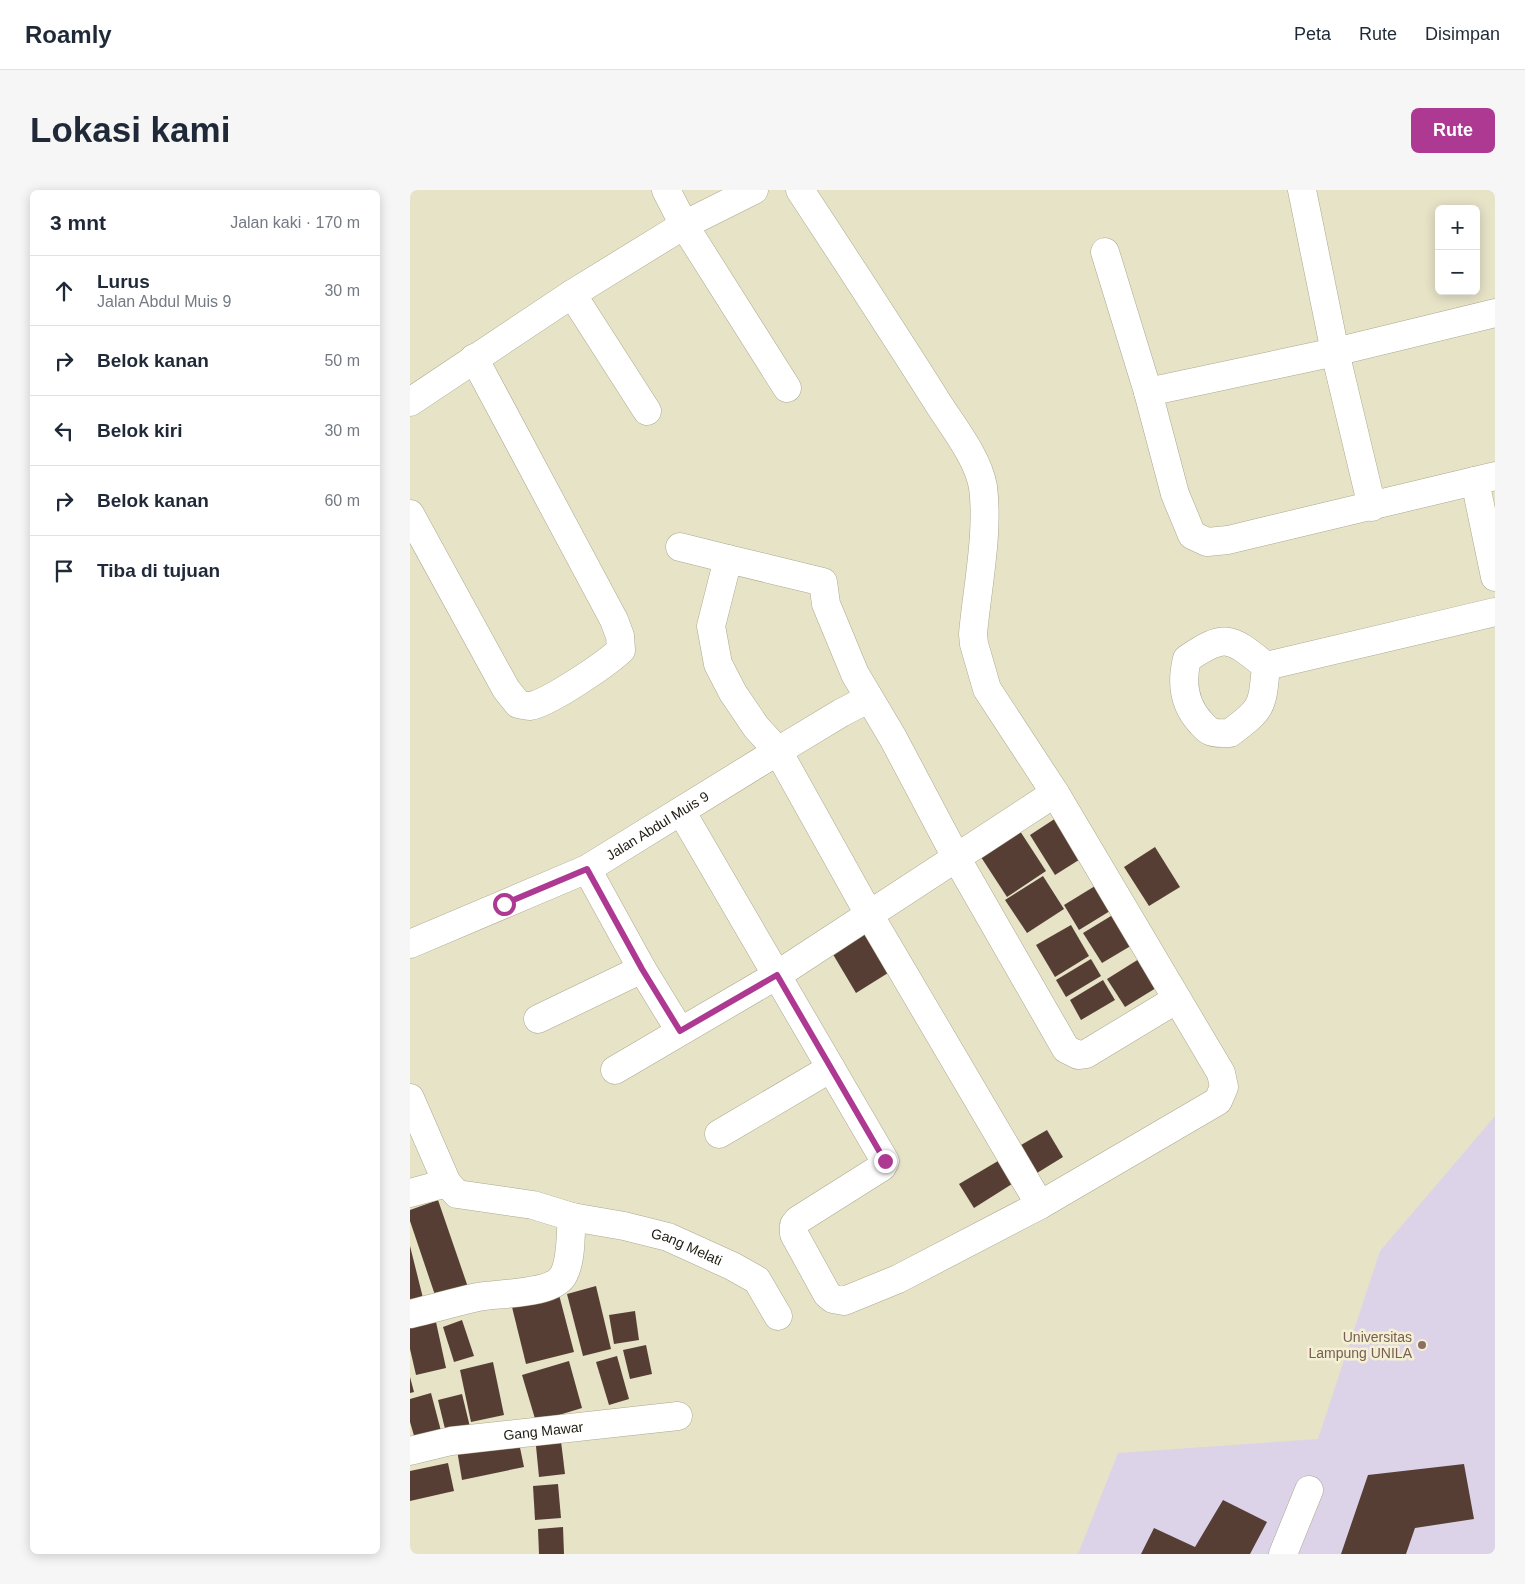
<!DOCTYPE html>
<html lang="id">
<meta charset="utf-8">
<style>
:root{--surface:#fff;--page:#f6f6f7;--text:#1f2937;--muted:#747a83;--line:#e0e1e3;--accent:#ad3992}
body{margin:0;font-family:Arial,sans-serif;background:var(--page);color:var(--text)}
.controls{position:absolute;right:15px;top:15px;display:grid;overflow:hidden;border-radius:8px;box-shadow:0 2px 12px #0003}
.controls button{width:45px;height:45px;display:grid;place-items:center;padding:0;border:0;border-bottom:1px solid var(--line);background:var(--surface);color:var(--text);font:25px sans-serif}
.stop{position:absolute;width:15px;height:15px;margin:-11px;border:4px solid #ad3992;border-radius:50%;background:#fff}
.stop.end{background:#ad3992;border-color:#fff;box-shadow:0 1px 5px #0008}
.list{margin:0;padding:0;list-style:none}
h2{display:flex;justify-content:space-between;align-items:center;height:65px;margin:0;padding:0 20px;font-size:21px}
h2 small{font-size:16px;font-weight:400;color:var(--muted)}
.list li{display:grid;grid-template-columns:32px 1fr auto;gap:15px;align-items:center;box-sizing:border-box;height:70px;padding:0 20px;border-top:1px solid var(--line)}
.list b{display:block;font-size:19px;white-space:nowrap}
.list p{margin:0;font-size:16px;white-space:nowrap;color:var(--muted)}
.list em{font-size:16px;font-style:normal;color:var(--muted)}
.icon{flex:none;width:28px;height:28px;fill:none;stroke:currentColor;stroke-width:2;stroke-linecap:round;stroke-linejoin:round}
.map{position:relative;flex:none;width:1085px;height:1364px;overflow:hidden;border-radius:8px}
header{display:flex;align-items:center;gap:30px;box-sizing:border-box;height:70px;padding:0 25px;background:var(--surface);border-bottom:1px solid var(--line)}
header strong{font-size:24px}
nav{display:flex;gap:28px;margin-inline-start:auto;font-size:18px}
.intro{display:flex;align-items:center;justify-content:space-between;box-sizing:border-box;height:120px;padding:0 30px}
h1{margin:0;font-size:35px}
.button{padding:12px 22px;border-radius:8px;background:var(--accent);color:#fff;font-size:18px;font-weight:700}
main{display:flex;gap:30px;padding:0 30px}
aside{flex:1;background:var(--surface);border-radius:8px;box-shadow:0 2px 12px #0003}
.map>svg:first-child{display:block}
</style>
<header>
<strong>Roamly</strong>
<nav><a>Peta</a><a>Rute</a><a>Disimpan</a></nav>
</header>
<div class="intro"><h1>Lokasi kami</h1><a class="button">Rute</a></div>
<main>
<aside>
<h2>3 mnt<small>Jalan kaki · 170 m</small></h2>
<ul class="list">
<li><svg class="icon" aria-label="ahead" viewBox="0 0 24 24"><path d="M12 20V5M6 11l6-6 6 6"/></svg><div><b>Lurus</b><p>Jalan Abdul Muis 9</p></div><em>30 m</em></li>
<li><svg class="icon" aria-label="right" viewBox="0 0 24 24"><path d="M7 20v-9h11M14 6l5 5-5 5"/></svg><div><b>Belok kanan</b></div><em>50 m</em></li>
<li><svg class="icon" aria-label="left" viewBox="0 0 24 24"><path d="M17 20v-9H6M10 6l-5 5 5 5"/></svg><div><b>Belok kiri</b></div><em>30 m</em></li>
<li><svg class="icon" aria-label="right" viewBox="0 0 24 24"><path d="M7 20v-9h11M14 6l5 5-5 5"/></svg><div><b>Belok kanan</b></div><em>60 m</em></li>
<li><svg class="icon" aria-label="arrive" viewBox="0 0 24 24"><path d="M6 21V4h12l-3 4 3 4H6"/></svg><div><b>Tiba di tujuan</b></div></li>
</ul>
</aside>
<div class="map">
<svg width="1085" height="1364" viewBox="0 0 1085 1364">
<rect width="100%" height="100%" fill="#e7e3c7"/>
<path fill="#dcd3e8" d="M1085,926V1364H668L708,1263L908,1249L970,1061Z"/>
<g fill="#563e35">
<path d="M646,628L672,668L645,685L620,645Z"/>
<path d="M608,638L636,681L597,707L569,664Z"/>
<path d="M745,657L770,697L739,716L714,677Z"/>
<path d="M633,686L654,719L617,743L595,710Z"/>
<path d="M685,696L700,721L669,740L654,715Z"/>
<path d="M706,723L724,754L692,773L673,743Z"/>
<path d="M661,735L679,766L645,787L626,755Z"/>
<path d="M453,742L478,783L446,803L421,761Z"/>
<path d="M681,769L691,786L656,807L646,790Z"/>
<path d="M729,769L746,798L715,817L697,789Z"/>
<path d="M693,790L705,810L671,830L660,810Z"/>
<path d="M637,940L653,967L627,983L611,955Z"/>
<path d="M588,971L602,994L564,1018L549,994Z"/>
<path d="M28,1010L60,1103L28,1114L0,1031V1020Z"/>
<path d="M0,1056L14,1112L0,1115Z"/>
<path d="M186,1096L201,1159L173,1166L157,1104Z"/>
<path d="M148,1101L164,1162L116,1174L101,1113Z"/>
<path d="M225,1121L229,1150L204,1154L199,1125Z"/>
<path d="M52,1130L64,1166L44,1172L33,1137Z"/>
<path d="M26,1132L36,1178L6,1185L0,1159V1138Z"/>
<path d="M236,1155L242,1184L220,1189L213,1160Z"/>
<path d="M207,1166L219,1209L199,1215L186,1172Z"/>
<path d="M159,1171L172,1218L126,1232L112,1185Z"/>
<path d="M83,1172L94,1225L61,1232L50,1180Z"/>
<path d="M0,1187L4,1202L0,1203Z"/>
<path d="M21,1203L31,1241L5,1249L0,1232V1209Z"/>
<path d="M52,1204L60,1237L36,1243L28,1210Z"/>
<path d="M150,1243L155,1284L129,1287L125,1246Z"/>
<path d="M108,1248L114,1277L52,1290L47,1260Z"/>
<path d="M38,1273L44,1301L0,1311V1281Z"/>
<path d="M1054,1274L1064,1329L1005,1338L996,1364H931L958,1285Z"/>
<path d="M148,1294L151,1328L125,1330L123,1296Z"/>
<path d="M813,1310L857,1332L840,1364H731L744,1338L785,1357Z"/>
<path d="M153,1337L154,1364H129L128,1339Z"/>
</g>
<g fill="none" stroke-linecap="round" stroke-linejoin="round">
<defs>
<g id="minor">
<path d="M256,0L274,35L377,198"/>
<path d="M892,0L925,162L962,317"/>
<path d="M695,62L738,202L765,304L782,345L797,352L818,350L1085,286"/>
<path d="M162,104L237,221"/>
<path d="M738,202L925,162L1085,123"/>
<path d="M0,212L162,104L274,35L344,0"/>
<path d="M1065,291L1085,387"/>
<path d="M0,324L96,499L108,514C112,515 116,516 120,516C139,513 196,474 211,460L210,446L204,430L64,168"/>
<path d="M270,357L318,369L301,436L308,474L323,503L346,537L368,561L460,726L630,1015"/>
<path d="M318,369L413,392L416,414L445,484L483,548L547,669L656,859L668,865L676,864L767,809"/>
<path d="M856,476C821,448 816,442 777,469C771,493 774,515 791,533C793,535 797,540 800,541C805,544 814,543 820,543C853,518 852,518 856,476L1085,422"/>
<path d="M271,621L475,971L472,977L388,1030L384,1035V1044L417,1104L423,1109L434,1111L488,1089L630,1015L808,911L814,897L811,883L645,603L577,499L564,454L563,444C567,399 579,342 573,297C568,267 542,236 526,210C482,140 436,70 390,0"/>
<path id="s1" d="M0,754L177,679L368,561L431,523L458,509"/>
<path d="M232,779L270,841"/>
<path d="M128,829L232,779L177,679"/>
<path d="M205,880L367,785L645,603"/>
<path d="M0,908L37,993L47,1004L123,1015L162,1027C160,1044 162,1068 154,1084C145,1105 87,1103 68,1107C45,1112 22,1119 0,1124"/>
<path d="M309,944L421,878"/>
<path d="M0,1003L37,993"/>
<path id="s2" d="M162,1027L214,1036L258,1047L322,1076L347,1090L368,1126"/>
<path id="s3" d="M0,1261L41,1251L268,1226"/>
<path d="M873,1364L899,1300"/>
</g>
</defs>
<use href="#minor" stroke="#aca88e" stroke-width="29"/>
<use href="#minor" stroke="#fff" stroke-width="28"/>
</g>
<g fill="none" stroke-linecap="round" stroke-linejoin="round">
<path stroke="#ad3992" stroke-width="6" d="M94,714L177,679L232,779L270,841L367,785L475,971"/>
</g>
<circle fill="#8d6e63" stroke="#f4f0d4" stroke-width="2" cx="1012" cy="1155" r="5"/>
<g text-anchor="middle" stroke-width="5" stroke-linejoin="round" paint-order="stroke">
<g font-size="14" fill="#1d1b11" stroke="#f4f0d4">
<text dy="5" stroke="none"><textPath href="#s1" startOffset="275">Jalan Abdul Muis 9</textPath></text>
<text dy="5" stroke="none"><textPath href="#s2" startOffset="119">Gang Melati</textPath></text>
<text dy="5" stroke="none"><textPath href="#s3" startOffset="135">Gang Mawar</textPath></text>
</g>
<g font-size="14" fill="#785e54" stroke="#f4f0d4" text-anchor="end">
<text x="1002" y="1152">Universitas<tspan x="1002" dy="16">Lampung UNILA</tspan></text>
</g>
</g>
</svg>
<div class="controls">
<button>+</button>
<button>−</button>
</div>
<div class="stop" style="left:94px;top:714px"></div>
<div class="stop end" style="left:475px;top:971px"></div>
</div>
</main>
